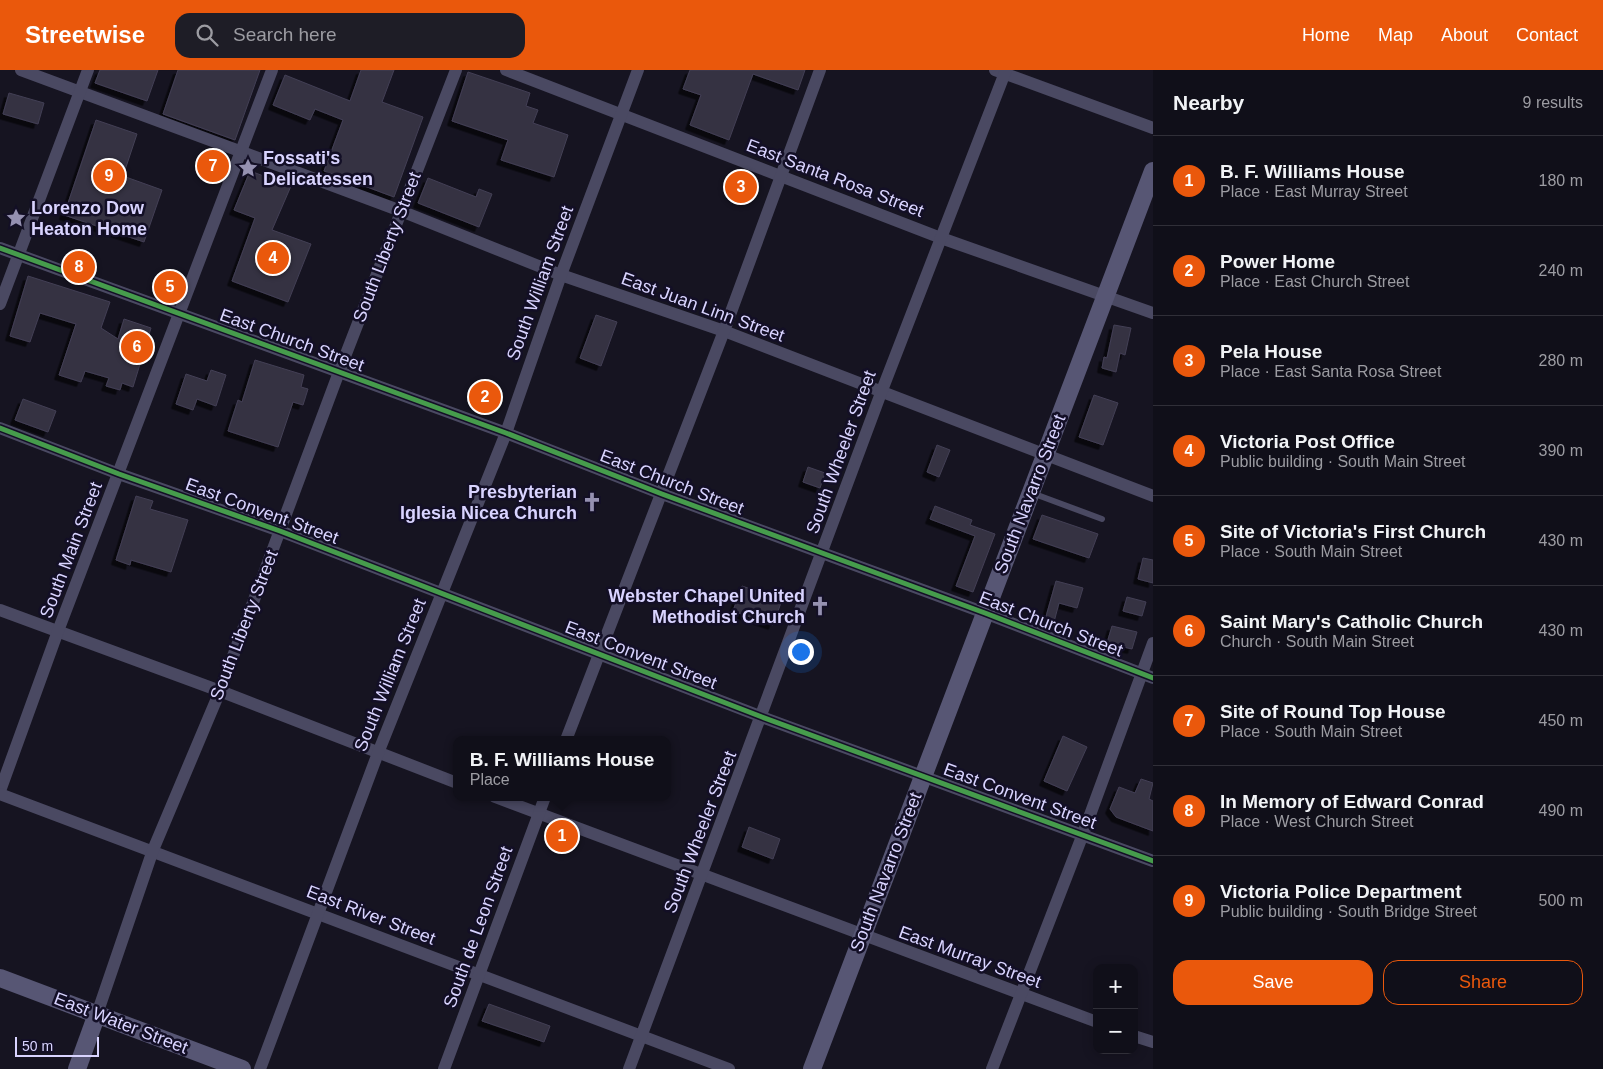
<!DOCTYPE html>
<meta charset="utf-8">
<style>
:root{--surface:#100f19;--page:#1e1d26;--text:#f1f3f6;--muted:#9c9ca2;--line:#302f38;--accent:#ea580c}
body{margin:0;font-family:Arial,sans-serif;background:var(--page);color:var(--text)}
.controls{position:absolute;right:15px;bottom:15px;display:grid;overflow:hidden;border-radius:10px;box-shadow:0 2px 12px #0003}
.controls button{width:45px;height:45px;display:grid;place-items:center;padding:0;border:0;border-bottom:1px solid var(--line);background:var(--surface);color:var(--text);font:25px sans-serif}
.scale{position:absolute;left:15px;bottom:12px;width:84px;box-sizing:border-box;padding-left:5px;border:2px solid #d9d4ff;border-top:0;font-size:14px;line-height:18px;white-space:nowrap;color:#d9d4ff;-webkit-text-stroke:4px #130f26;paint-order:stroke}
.you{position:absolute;left:800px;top:581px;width:18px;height:18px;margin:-12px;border:4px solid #fff;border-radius:50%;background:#1a73e8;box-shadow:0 0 0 8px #1a73e833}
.badge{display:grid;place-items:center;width:32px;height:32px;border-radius:50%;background:var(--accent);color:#fff;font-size:16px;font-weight:700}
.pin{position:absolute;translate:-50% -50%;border:2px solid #fff;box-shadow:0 1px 5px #0006}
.popup{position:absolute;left:453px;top:666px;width:218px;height:65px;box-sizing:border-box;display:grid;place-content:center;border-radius:10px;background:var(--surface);filter:drop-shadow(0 1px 4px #0005);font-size:16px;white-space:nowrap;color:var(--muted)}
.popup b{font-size:19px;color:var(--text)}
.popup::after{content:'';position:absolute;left:50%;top:100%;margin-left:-10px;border:10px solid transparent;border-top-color:var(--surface)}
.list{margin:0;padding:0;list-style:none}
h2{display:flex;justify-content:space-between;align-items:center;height:65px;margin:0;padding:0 20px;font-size:21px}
h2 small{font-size:16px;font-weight:400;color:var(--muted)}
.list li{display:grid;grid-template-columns:32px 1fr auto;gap:15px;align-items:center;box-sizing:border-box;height:90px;padding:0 20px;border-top:1px solid var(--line)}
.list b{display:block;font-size:19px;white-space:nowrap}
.list p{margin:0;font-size:16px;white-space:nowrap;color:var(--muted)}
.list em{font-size:16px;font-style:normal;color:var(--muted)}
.actions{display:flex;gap:10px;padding:15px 20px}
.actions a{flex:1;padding:11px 0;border:1px solid var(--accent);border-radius:15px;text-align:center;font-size:18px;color:var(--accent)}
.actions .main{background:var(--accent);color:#fff}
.icon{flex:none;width:28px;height:28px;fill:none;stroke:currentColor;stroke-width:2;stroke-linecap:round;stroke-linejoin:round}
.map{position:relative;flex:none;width:1153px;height:999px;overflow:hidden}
header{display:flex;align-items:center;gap:30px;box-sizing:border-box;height:70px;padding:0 25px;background:var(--accent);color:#fff}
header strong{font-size:24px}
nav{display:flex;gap:28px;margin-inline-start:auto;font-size:18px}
.search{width:350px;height:45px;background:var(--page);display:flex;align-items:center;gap:12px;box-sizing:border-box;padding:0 18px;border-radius:15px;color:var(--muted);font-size:19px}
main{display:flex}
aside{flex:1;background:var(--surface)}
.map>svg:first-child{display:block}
</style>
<header>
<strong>Streetwise</strong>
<div class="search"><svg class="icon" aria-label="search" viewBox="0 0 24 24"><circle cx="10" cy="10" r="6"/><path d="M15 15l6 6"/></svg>Search here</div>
<nav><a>Home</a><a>Map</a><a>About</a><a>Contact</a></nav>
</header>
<main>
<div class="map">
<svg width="1153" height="999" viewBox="0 0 1153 999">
<defs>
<filter id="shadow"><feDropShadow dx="-4.5" dy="4.5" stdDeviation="0" flood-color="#0009"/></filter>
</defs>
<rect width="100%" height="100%" fill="#161421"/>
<g fill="#343243" stroke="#433f54" filter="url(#shadow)">
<path d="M100,0H158L147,31L95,13Z"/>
<path d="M178,0H260L235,70L163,44Z"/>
<path d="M361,0H394L382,32L423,47L394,127L324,101L343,50L315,39L310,50L273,35L285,5L350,31Z"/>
<path d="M690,0H805L798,20L753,4L729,70L690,55L701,25L683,19Z"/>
<path d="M468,2L530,23L526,36L538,40L533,53L568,65L554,107L501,90L508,70L452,51Z"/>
<path d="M9,23L44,33L38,54L3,44Z"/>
<path d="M96,50L137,64L123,106L162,120L144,172L64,145Z"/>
<path d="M250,101L291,116L272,160L311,174L288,232L232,211L255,148L234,140Z"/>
<path d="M428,108L476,127L479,119L492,124L479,157L418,133Z"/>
<path d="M28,206L110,232L101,258L118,269L124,249L151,258L133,317L122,313L120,320L106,316L109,308L85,301L81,312L59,305L76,254L40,243L30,272L10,266Z"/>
<path d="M596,245L617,252L601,296L580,288Z"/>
<path d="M1114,255L1131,258L1125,285L1120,283L1116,302L1102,298L1104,287L1107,288Z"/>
<path d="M255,290L304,305L301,317L308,319L303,335L293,332L278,377L228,361L238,330L242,332Z"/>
<path d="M211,300L226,305L216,336L197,329L193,340L176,334L186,304L207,311Z"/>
<path d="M1094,325L1118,333L1103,375L1079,367Z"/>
<path d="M23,329L56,341L48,362L15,350Z"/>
<path d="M937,375L950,380L939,407L927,402Z"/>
<path d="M808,397L825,403L820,418L803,412Z"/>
<path d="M136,426L153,431L150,439L188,450L171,502L131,490L130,495L116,490Z"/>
<path d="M935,436L972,450L970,455L995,464L973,522L956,516L975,466L930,449Z"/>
<path d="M1042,445L1098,464L1089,488L1033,469Z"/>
<path d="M1143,488L1153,490V513L1138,509Z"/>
<path d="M1056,511L1083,518L1077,538L1059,533L1054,552L1045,550Z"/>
<path d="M742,516L782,530L773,555L733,541Z"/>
<path d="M1127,527L1146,532L1142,546L1123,541Z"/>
<path d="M1112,556L1137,562L1132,579L1107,573Z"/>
<path d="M1063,666L1087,677L1067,721L1044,711Z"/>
<path d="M1141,709L1153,713L1149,729L1153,731V761L1116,747L1110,739L1119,717L1135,723Z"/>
<path d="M749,757L780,769L773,789L742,777Z"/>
<path d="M489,934L550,956L544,972L482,951Z"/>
</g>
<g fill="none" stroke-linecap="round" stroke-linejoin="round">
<path stroke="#4a4962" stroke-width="6" d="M1032,423L1102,449"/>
<g stroke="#4a4962" stroke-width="12">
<path d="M21,0L401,141L561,205L724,261L1153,426"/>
<path d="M506,0L941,168L1153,243"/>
<path d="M995,0L1153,58"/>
<path d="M0,178L506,363L662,424L985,543L1153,608"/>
<path d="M0,234L88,0"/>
<path d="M0,358L119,404L280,461L762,647L1153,791"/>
<path d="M0,540L220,621L457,713"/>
<path d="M566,670L724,261L820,0"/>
<path d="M0,721L58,561L272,0"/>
<path d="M0,724L729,999"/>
<path d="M495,727L1097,952"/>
<path d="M97,944L153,780L220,621L339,302L456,0"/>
<path d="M1134,966L1153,972"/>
<path d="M260,999L378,683L506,363L561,205L638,0"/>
<path d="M444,999L545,727"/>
<path d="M629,999L881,323L1006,0"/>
<path d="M992,999L1083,764L1153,573"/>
</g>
<g stroke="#575674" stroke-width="18">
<path d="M0,908L242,999"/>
<path d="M77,999L97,944"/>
<path d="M812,999L1153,101"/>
</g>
<defs>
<g id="cycleway">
<path d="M0,178L506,363L662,424L985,543L1153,608"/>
<path d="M0,358L119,404L280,461L762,647L1153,791"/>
</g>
</defs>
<use href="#cycleway" stroke="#130f26" stroke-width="8"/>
<use href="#cycleway" stroke="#469c4c" stroke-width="5"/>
</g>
<defs>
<symbol id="sight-bare" viewBox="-9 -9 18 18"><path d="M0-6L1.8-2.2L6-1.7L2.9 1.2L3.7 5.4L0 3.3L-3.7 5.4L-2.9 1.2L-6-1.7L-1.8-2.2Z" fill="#9591b1" stroke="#130f26" stroke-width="2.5" paint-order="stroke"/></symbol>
<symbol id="church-bare" viewBox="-9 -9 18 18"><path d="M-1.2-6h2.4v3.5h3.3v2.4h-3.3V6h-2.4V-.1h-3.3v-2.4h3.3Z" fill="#9591b1" stroke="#130f26" stroke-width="2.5" paint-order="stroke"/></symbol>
</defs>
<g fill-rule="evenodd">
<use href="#sight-bare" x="234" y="84" width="28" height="28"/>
<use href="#sight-bare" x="2" y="134" width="28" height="28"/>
<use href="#church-bare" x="578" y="418" width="28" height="28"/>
<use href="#church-bare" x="806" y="522" width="28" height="28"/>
</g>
<g text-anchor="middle" stroke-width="5" stroke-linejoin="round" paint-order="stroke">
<g font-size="18" font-weight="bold" fill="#d9d4ff" stroke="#130f26" text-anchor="start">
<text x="263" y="94">Fossati's<tspan x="263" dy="21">Delicatessen</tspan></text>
<text x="31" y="144">Lorenzo Dow<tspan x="31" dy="21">Heaton Home</tspan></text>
<text x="577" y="428" text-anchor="end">Presbyterian<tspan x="577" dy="21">Iglesia Nicea Church</tspan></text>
<text x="805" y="532" text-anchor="end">Webster Chapel United<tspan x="805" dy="21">Methodist Church</tspan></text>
</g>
<g font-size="18" fill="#d9d4ff" stroke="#130f26">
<text transform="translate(835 108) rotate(21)" y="6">East Santa Rosa Street</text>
<text transform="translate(387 177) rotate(-69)" y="6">South Liberty Street</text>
<text transform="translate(540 213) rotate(-70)" y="6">South William Street</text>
<text transform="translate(703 237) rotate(20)" y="6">East Juan Linn Street</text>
<text transform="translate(292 270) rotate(20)" y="6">East Church Street</text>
<text transform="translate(841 382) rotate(-70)" y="6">South Wheeler Street</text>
<text transform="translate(672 412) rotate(21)" y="6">East Church Street</text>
<text transform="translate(1030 424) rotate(-69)" y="6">South Navarro Street</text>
<text transform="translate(262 441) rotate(20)" y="6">East Convent Street</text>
<text transform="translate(71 480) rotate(-69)" y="6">South Main Street</text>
<text transform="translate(1051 554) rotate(21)" y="6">East Church Street</text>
<text transform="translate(244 555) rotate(-69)" y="6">South Liberty Street</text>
<text transform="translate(641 585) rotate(21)" y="6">East Convent Street</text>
<text transform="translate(390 605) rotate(-68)" y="6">South William Street</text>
<text transform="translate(1020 726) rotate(20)" y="6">East Convent Street</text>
<text transform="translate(700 762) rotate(-69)" y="6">South Wheeler Street</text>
<text transform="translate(886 802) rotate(-69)" y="6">South Navarro Street</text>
<text transform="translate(371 845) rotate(21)" y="6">East River Street</text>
<text transform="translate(478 857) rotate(-70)" y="6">South de Leon Street</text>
<text transform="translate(970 887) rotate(20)" y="6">East Murray Street</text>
<text transform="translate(121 953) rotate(21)" y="6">East Water Street</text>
</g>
</g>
</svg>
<div class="controls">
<button>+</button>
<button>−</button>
</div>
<div class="scale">50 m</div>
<div class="you"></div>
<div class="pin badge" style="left:562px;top:766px">1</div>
<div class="popup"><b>B. F. Williams House</b>Place</div>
<div class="pin badge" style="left:485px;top:327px">2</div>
<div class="pin badge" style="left:741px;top:117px">3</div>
<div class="pin badge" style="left:273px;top:188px">4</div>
<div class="pin badge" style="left:170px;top:217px">5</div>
<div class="pin badge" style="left:137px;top:277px">6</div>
<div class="pin badge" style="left:213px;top:96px">7</div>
<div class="pin badge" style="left:79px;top:197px">8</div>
<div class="pin badge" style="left:109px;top:106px">9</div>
</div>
<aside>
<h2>Nearby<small>9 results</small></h2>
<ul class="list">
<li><span class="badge">1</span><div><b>B. F. Williams House</b><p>Place · East Murray Street</p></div><em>180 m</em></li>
<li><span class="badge">2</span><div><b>Power Home</b><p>Place · East Church Street</p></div><em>240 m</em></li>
<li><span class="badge">3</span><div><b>Pela House</b><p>Place · East Santa Rosa Street</p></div><em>280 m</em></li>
<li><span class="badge">4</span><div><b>Victoria Post Office</b><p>Public building · South Main Street</p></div><em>390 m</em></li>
<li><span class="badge">5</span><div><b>Site of Victoria's First Church</b><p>Place · South Main Street</p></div><em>430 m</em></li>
<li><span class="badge">6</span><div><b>Saint Mary's Catholic Church</b><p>Church · South Main Street</p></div><em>430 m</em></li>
<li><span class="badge">7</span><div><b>Site of Round Top House</b><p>Place · South Main Street</p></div><em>450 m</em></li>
<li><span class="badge">8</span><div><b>In Memory of Edward Conrad</b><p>Place · West Church Street</p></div><em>490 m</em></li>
<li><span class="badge">9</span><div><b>Victoria Police Department</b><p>Public building · South Bridge Street</p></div><em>500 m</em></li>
</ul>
<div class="actions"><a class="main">Save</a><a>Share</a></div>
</aside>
</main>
